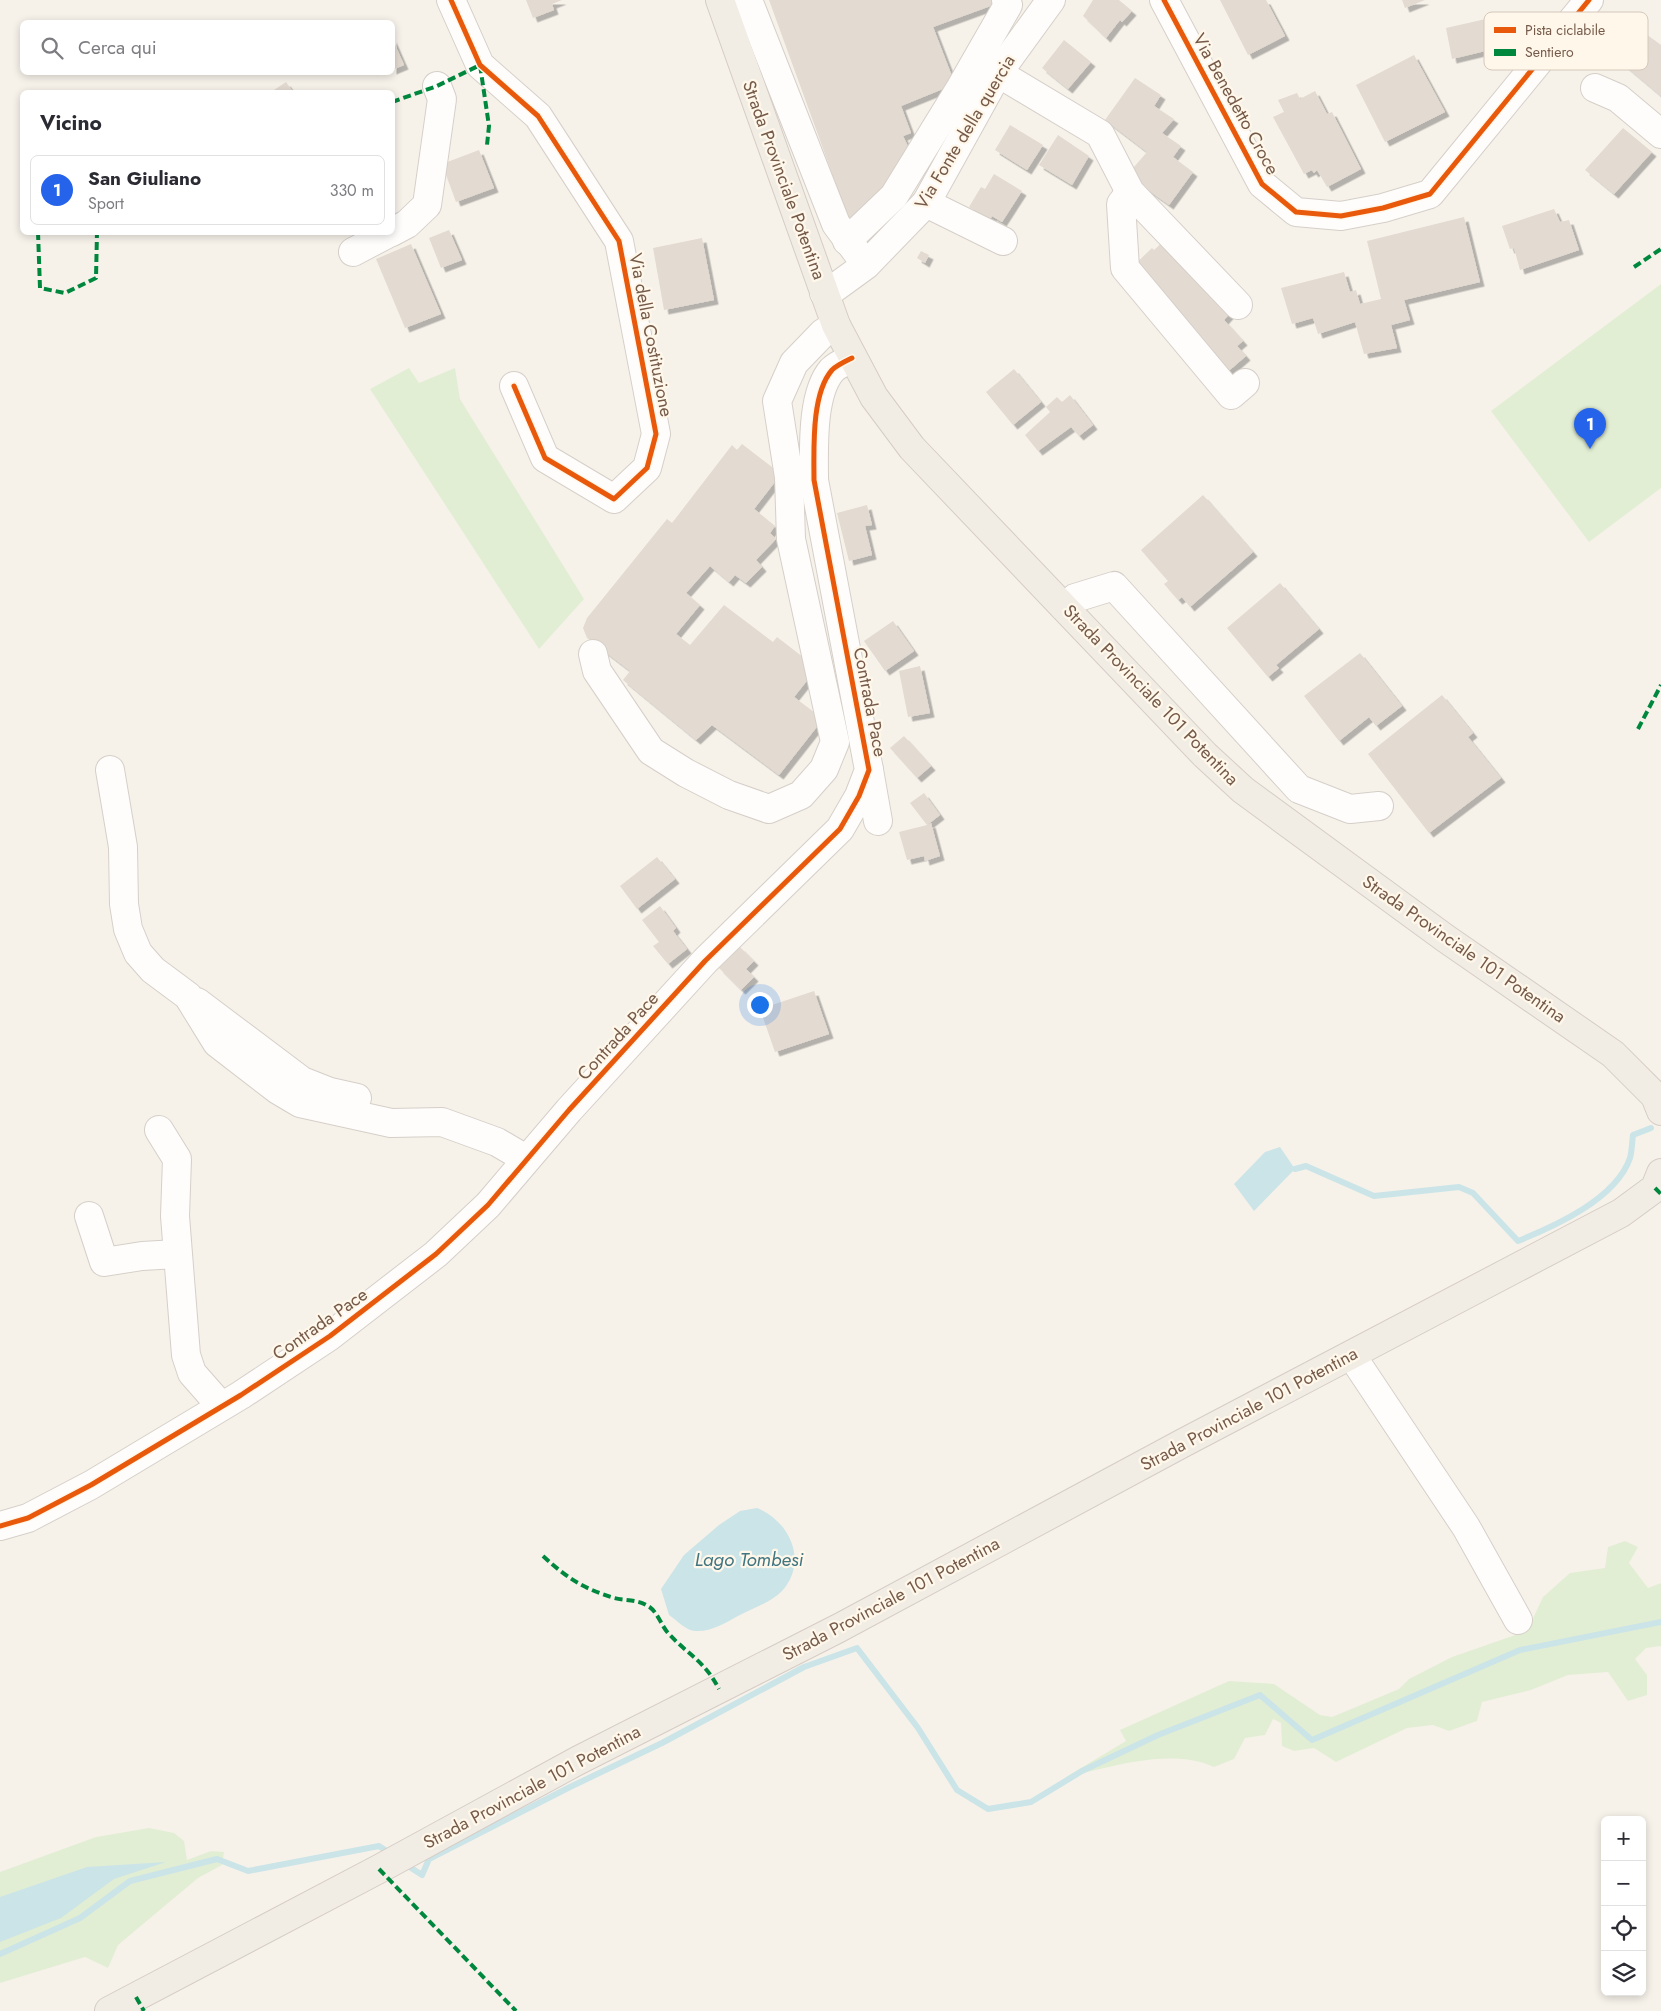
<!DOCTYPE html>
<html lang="it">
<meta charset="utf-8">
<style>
:root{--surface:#fff;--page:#f2f2f3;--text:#2b2b33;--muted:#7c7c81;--line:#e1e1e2;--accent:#2563eb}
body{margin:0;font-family:Jost,sans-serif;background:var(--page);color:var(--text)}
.controls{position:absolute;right:15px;bottom:15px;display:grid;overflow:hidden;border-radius:8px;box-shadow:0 2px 8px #0003}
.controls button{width:45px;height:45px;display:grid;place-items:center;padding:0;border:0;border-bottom:1px solid var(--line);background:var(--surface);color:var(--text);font:25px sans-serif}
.you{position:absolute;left:759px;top:1004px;width:18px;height:18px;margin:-12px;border:4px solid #fff;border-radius:50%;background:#1a73e8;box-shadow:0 0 0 8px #1a73e833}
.badge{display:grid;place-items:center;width:32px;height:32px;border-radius:50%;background:var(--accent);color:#fff;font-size:16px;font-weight:700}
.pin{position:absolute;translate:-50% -41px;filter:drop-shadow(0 1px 2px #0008)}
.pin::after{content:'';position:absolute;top:26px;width:18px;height:15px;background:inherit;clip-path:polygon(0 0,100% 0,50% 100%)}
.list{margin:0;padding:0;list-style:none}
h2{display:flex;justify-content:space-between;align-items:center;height:65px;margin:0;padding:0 20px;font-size:21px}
h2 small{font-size:16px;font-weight:400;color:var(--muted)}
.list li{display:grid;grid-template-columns:32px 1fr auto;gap:15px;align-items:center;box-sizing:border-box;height:70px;margin:0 10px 10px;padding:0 10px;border:1px solid var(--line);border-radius:8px}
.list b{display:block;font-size:19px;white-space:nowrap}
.list p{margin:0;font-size:16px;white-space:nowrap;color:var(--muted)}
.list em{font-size:16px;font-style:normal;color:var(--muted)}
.icon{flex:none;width:28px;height:28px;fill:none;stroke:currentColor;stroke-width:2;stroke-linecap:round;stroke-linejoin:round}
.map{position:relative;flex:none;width:1661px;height:2011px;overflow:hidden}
.search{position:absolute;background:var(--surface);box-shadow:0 2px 8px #0003;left:20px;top:20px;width:375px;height:55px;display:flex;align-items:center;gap:12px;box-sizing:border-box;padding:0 18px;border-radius:8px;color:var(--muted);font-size:19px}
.panel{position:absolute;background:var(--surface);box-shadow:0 2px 8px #0003;left:20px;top:90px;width:375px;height:145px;border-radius:8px}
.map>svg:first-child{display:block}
</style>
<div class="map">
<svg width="1661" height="2011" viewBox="0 0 1661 2011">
<defs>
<filter id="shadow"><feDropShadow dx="4.5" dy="4.5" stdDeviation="0" flood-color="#0004"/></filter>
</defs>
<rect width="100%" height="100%" fill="#f6f2ea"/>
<g fill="#e2eed4">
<path d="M1661,284V488L1589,542L1491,411Z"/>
<path d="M409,368L419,383L455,368L460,399L584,599L539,649L370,389Z"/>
<path d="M1625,1541L1638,1547L1629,1563L1648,1588L1661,1583V1646L1646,1648L1635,1659L1647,1675V1695L1628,1701L1608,1672L1568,1675L1531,1690L1482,1702L1477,1721L1449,1731L1433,1725L1407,1728L1336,1762L1314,1748L1294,1751L1282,1746L1281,1723L1273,1719L1265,1735L1245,1738L1234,1759L1214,1767C1171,1747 1111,1767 1066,1777L1126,1741L1120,1730L1229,1681L1274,1684L1320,1715L1332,1717L1399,1689L1409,1679L1452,1657L1527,1631L1543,1597L1570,1573L1605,1568L1608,1547Z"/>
<path d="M149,1828L174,1833L184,1841L187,1860L211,1851L224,1852L222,1865L198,1878L118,1945L108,1968L85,1957L0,1983V1872L96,1837Z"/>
</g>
<g fill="#cbe4e7">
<path d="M1280,1147L1295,1169L1254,1211L1234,1184L1265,1152Z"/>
<path d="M757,1508C791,1522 808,1562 782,1591C772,1602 751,1609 738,1616C725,1623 711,1632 695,1631C687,1631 676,1620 669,1615L661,1589L684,1555L719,1525L740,1511Z"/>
<path d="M166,1862L114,1879L61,1918L0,1942V1897L87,1867Z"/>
</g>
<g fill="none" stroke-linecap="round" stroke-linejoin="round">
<g stroke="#cbe4e7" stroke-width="6">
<path d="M1295,1169L1306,1166L1374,1196L1459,1187L1473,1193L1518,1241C1555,1226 1616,1199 1630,1158C1632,1151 1632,1142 1633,1135L1651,1128"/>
<path d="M405,1864L422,1875L429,1859L570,1787L662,1743L804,1667L857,1648L918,1728L957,1790L988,1809L1031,1802L1082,1771L1158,1735L1260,1695L1312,1740L1520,1650L1661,1622"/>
<path d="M0,1954L80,1918L130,1881L217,1859L248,1871L379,1846L391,1854"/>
</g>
</g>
<g fill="#e3dad1" filter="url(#shadow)">
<path d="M526,0H562L552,4L554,10L533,18Z"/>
<path d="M769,0H995L996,4L933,27L955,84L901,106L911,133L903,136L911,153L902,156L906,164L886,190L849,220Z"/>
<path d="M1093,0H1119L1132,11L1122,22L1120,20L1106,38L1083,16Z"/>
<path d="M1220,0H1266L1285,36L1248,55Z"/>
<path d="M1402,0H1425L1405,8Z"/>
<path d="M1499,16L1506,46L1452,59L1446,28Z"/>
<path d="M1646,34L1661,45V96L1623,64Z"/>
<path d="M392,38L404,65L392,70Z"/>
<path d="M1064,40L1091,62L1068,89L1042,68Z"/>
<path d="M1414,55L1445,112L1385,142L1356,85Z"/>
<path d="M1135,78L1161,95L1154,106L1174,119L1162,133L1181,146L1173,157L1193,172L1169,205L1127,175L1147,152L1105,120Z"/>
<path d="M286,82L293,92H271Z"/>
<path d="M1315,91L1327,114L1332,112L1361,169L1327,187L1317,170L1314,173L1312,170L1304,174L1273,117L1284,112L1278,100L1297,93L1300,99Z"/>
<path d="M1010,125L1043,145L1027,170L995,150Z"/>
<path d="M1623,128L1652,152L1614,194L1585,170Z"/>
<path d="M1058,135L1089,156L1072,185L1039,165Z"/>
<path d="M479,150L494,188L456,202L442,164Z"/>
<path d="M994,174L1022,191L1002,222L992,216L990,220L969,207L981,187L985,189Z"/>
<path d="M1554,209L1560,222L1569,220L1579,250L1520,270L1514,248L1510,249L1502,226Z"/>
<path d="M1464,217L1480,282L1404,300L1410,320L1391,325L1397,348L1364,354L1355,322L1318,334L1313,318L1292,324L1281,288L1344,272L1350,292L1356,290L1360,304L1381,299L1367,241Z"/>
<path d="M449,230L462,260L441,268L429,238Z"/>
<path d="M702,238L714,300L664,310L653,248Z"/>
<path d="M1167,238L1233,310L1224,320L1243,341L1237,346L1246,356L1224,375L1131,268L1152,248L1154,250Z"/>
<path d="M411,244L441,314L405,328L376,259Z"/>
<path d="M921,251L929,255L925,263L917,258Z"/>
<path d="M1014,369L1041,402L1013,425L986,392Z"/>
<path d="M1070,395L1093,425L1079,436L1071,427L1038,451L1025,435L1050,412L1046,407L1057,397L1062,402Z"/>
<path d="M742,444L781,474L754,509L775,526L770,533L776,539L756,560L762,567L746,583L735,575L729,582L710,566L686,593L700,605L676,634L690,645L724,605L773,642L777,637L817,668L794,697L823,719L779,775L712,725L696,740L623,680L630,671L587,638L583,628L587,618L667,519L672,523L732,445L737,450Z"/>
<path d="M1203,495L1253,552L1190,607L1182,597L1178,600L1164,584L1168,581L1141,550Z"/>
<path d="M867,505L872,525L865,526L872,555L849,561L837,513Z"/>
<path d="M1280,583L1319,629L1276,665L1279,668L1268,677L1227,628Z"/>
<path d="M893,621L914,651L885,671L864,641Z"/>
<path d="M1360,653L1402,706L1376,726L1369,717L1339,741L1304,696Z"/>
<path d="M920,666L930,713L908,717L899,671Z"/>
<path d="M1442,695L1473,733L1468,737L1501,778L1429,833L1368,754Z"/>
<path d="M904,736L931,766L917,778L890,748Z"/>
<path d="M924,793L940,815L927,825L931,823L940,856L925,861L924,856L907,860L899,832L927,825L910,803Z"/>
<path d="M657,857L675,879L637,909L620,886Z"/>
<path d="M660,906L676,928L673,931L687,949L668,964L653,946L659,942L642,920Z"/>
<path d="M740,947L754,961L746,969L754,977L741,990L719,968Z"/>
<path d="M814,991L829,1034L775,1052L760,1009Z"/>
</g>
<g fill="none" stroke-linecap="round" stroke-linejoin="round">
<defs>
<g id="minor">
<path d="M451,0L480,65L538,116L619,241L656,434L647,468L614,499L545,458L514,386"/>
<path d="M748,0L836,224L858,254"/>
<path d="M1164,0L1262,184L1296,212L1341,216L1383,208L1430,194L1589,0"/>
<path d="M998,73L1100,134L1130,192L1238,305"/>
<path d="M1595,88L1618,98L1661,134"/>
<path d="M1130,192L1121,204L1125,268L1231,395L1245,383"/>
<path d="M926,203L1003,241"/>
<path d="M392,232L407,224L427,205L442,99L437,86"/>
<path d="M847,241L894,196L961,87L1008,5L1006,0"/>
<path d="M353,252L391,232"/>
<path d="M824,293L833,289L866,265L926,203L998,73L1051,0"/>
<path d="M1064,607L1075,598L1114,586L1299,789L1350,809L1379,806"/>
<path d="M593,654L597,671L651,751L686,773L729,795L769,809L801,795L824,769L835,742L791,539L789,477L777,401L794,363L823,333L836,325"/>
<path d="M110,770L123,847L124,904L128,929L138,953L153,970L188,996L217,1043L278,1090L300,1103L391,1123L442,1122L497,1142L526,1159"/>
<path d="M869,770L878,821"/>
<path d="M197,1002L302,1081L330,1092L357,1098"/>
<path d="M159,1130L177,1159L175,1216L186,1355L192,1373L221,1406"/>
<path d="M89,1216L104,1262L142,1256L177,1254"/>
<path d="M1352,1356L1466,1527L1518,1620"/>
<path d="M0,1526L28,1518L91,1485L241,1395L330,1336L436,1254L488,1205L569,1110L705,961L840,829L859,796L869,770L814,480C814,450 811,394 832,370C837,365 846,361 852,358"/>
</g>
<g id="major">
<path d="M720,0L836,325L874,397L912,448L1205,755L1243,790L1445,938L1613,1054L1655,1096L1661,1111"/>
<path d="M109,2011L379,1869L577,1761L839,1628L1183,1443L1621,1213L1655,1188L1661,1173"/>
</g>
</defs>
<use href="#minor" stroke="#d5cfc8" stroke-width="30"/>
<use href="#major" stroke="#d5ccc6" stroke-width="30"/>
<use href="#minor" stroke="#fefdfc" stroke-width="28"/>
<use href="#major" stroke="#f2ede4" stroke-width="28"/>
<g stroke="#00873e" stroke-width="4" stroke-dasharray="8 4" stroke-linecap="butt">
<path d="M392,102L437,86L480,65L489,126L487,145"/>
<path d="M38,232L40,288L65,293L96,278L97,232"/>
<path d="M1634,267L1661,249"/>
<path d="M1638,729L1661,685"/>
<path d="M1655,1188L1661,1194"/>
<path d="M543,1556C567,1578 582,1588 614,1598C626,1601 637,1599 648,1606C657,1611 661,1625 668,1633C688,1655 704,1660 719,1689"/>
<path d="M379,1869L516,2011"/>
<path d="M136,1997L144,2011"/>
</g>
<defs>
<g id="cycleway">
<path d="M451,0L480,65L538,116L619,241L656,434L647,468L614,499L545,458L514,386"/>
<path d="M1164,0L1262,184L1296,212L1341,216L1383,208L1430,194L1589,0"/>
<path d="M0,1526L28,1518L91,1485L241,1395L330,1336L436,1254L488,1205L569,1110L705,961L840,829L859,796L869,770L814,480C814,450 811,394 832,370C837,365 846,361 852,358"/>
</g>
</defs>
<use href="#cycleway" stroke="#fff7ea" stroke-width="8"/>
<use href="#cycleway" stroke="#e8590c" stroke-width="5"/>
</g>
<g text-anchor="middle" stroke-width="4.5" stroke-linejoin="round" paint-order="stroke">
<g font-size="18" fill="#755a49" stroke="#fff7ea">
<text transform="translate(1236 104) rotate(61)" y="6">Via Benedetto Croce</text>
<text transform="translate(965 132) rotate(-59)" y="6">Via Fonte della quercia</text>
<text transform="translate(784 180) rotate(70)" y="6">Strada Provinciale Potentina</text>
<text transform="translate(651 335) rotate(79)" y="6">Via della Costituzione</text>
<text transform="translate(1151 695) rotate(46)" y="6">Strada Provinciale 101 Potentina</text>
<text transform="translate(870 702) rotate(79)" y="6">Contrada Pace</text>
<text transform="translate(1464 949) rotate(35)" y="6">Strada Provinciale 101 Potentina</text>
<text transform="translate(618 1036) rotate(-48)" y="6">Contrada Pace</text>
<text transform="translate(320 1324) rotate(-35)" y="6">Contrada Pace</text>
<text transform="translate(1249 1409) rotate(-28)" y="6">Strada Provinciale 101 Potentina</text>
<text transform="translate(891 1599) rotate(-28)" y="6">Strada Provinciale 101 Potentina</text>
<text transform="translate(532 1787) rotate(-28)" y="6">Strada Provinciale 101 Potentina</text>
</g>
<g font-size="19" font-style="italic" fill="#407581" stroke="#fff7ea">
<text x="749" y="1566">Lago Tombesi</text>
</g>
</g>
<rect x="1484" y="12" width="164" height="58" rx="8" fill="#fff7ea" stroke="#d6c8ba" stroke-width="1"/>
<rect x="1494" y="27" width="22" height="6" fill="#e8590c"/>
<rect x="1494" y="49" width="22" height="7" fill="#00873e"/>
<g font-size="14" fill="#755a49">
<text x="1525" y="35">Pista ciclabile</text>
<text x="1525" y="57">Sentiero</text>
</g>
</svg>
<div class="controls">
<button>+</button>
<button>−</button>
<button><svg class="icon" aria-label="locate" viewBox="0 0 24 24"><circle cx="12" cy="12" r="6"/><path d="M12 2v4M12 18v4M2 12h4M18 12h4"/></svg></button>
<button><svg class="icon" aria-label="layers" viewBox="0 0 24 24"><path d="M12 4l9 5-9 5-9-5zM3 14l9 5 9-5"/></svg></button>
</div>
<div class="you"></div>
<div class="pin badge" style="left:1590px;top:449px">1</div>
<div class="search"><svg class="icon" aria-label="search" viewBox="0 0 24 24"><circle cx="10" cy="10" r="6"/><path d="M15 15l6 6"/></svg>Cerca qui</div>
<section class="panel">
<h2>Vicino<small></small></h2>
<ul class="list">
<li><span class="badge">1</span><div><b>San Giuliano</b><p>Sport</p></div><em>330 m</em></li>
</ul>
</section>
</div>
